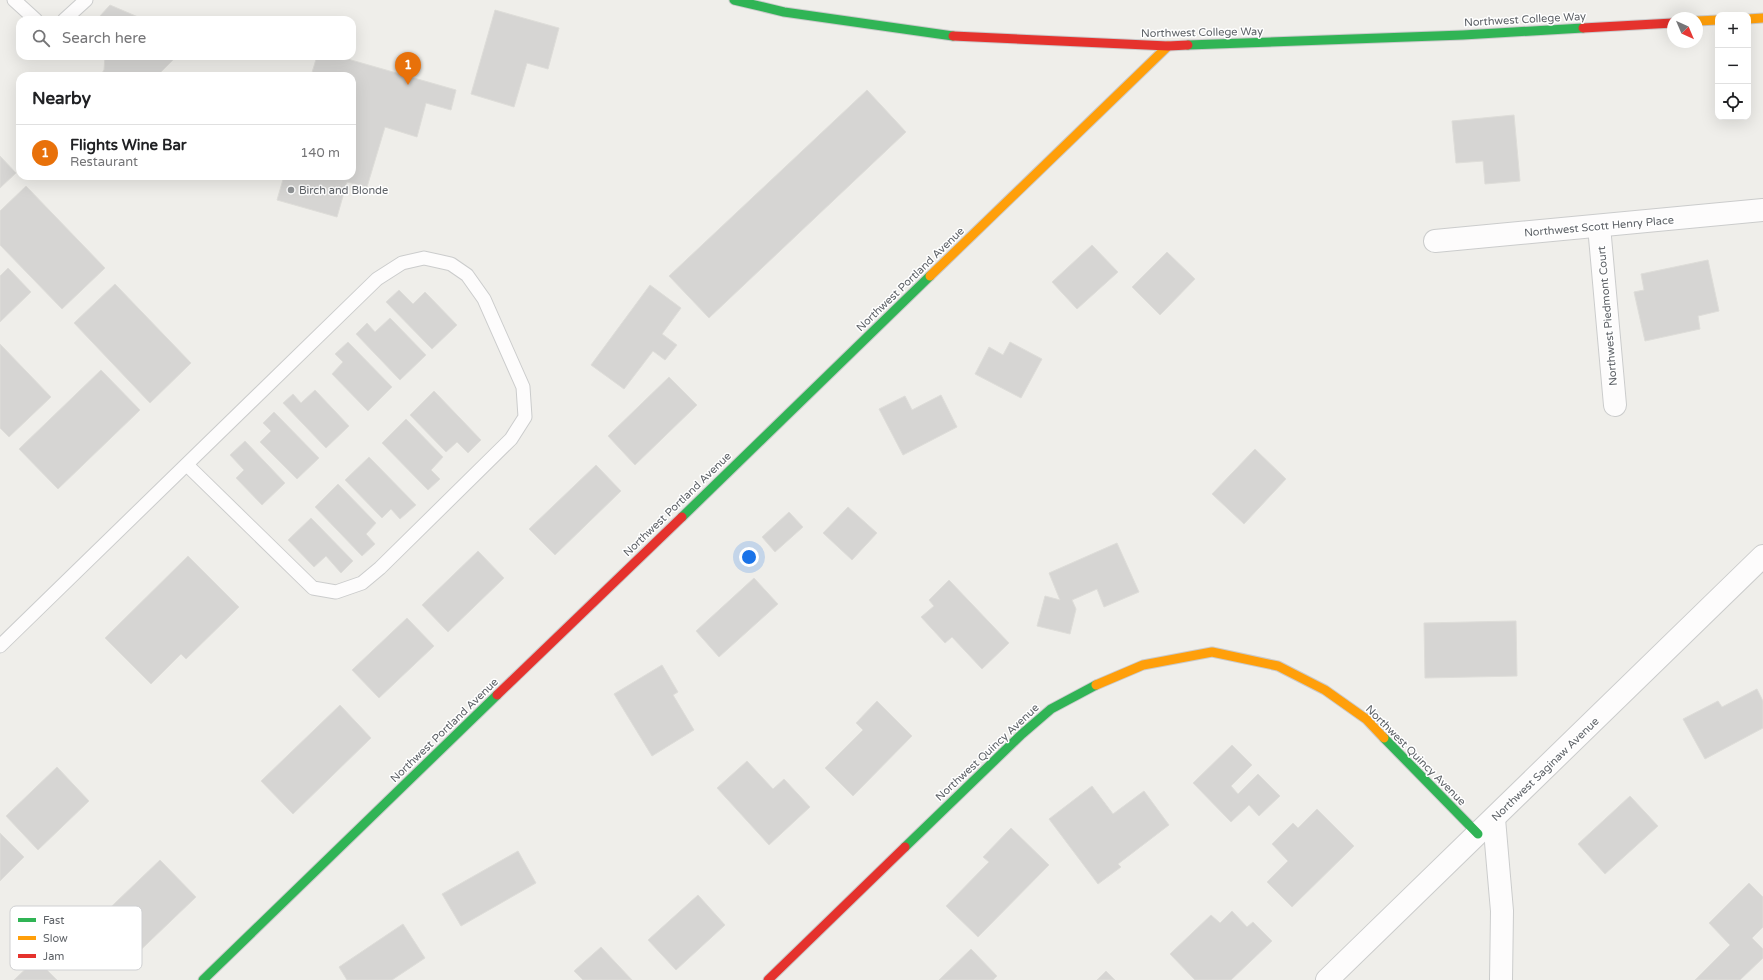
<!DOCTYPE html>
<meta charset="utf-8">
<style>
:root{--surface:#fff;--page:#f6f6f6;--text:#202124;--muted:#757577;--line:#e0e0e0;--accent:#1a73e8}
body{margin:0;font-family:"Varela Round",sans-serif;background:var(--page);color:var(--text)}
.controls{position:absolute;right:12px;top:12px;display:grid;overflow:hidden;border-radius:8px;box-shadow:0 4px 16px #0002}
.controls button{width:36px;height:36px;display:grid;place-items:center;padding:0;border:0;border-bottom:1px solid var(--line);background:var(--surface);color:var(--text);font:20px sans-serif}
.compass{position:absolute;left:1667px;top:12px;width:36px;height:36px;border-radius:50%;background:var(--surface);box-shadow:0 4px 16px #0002;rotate:136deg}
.you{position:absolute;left:749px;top:557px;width:14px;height:14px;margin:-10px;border:3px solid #fff;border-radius:50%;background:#1a73e8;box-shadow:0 0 0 6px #1a73e833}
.badge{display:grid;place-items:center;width:26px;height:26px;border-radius:50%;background:var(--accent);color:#fff;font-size:13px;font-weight:700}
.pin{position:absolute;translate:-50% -33px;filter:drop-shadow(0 1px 2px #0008)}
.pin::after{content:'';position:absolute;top:21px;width:14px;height:12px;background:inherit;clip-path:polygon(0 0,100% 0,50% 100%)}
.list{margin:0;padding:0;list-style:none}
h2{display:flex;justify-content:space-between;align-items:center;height:52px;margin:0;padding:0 16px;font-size:17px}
h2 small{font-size:13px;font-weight:400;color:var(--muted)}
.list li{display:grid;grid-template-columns:26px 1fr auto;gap:12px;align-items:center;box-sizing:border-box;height:56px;padding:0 16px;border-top:1px solid var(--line)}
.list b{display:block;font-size:15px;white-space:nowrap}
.list p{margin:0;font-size:13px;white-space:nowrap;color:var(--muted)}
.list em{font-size:13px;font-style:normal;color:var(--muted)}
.icon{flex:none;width:22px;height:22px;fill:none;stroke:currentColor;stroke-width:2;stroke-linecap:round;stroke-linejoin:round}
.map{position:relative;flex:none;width:1763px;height:980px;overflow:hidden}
.search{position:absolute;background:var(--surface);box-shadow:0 4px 16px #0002;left:16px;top:16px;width:340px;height:44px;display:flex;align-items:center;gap:10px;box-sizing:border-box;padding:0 14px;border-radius:12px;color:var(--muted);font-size:15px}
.panel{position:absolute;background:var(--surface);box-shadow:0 4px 16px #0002;left:16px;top:72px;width:340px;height:108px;border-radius:12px}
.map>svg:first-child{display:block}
</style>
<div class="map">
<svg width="1763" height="980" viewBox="0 0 1763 980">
<rect width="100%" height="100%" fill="#efeeea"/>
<g fill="#d6d5d3" stroke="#deddd9">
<path d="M110,5L145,20H105L100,16Z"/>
<path d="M495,10L559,28L548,69L527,63L514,107L471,94Z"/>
<path d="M105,56H177L157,76H100L104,70Z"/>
<path d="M317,56H337L456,90L451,110L426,103L417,137L385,127L367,187L347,182L337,217L277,200L284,176H352V76H311Z"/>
<path d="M867,90L906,132L709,318L669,276Z"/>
<path d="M1514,115L1520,181L1485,184L1483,161L1456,163L1452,121Z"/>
<path d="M0,156L16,173L0,188Z"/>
<path d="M26,186L105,268L62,309L0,245V211Z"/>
<path d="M1092,245L1118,272L1077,309L1052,282Z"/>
<path d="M1167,252L1195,279L1160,315L1132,287Z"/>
<path d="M1708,260L1719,311L1698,316L1700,329L1645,341L1634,292L1644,290L1641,274Z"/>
<path d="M8,268L31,292L0,322V276Z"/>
<path d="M115,284L191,363L150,403L74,323Z"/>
<path d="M650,285L681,308L662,334L677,345L665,360L653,351L624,389L591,365Z"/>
<path d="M399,290L413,304L425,292L457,325L432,349L386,302Z"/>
<path d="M390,318L426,355L400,380L356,334L367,323L375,332Z"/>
<path d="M348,342L392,387L368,411L332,374L343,362L335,354Z"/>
<path d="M1010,342L1042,359L1021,398L975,374L989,347L1003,355Z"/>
<path d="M0,344L51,397L9,437L0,428Z"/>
<path d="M101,370L140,410L58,489L19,449Z"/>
<path d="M669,377L697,405L635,465L608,436Z"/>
<path d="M315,390L349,426L326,448L283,403L293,394L301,403Z"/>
<path d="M434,391L481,440L468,453L457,442L446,452L410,415Z"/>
<path d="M941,395L957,427L903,455L879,409L905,396L912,410Z"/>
<path d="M274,412L319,458L297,479L260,442L271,431L263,423Z"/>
<path d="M406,419L443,457L431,470L440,479L428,490L382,443Z"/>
<path d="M245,441L285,483L262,505L236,478L244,470L230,455Z"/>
<path d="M1255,449L1286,479L1244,524L1212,494Z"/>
<path d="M369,457L416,505L400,519L391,509L382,518L345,480Z"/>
<path d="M596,465L621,491L555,555L529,529Z"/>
<path d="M338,484L376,523L366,534L375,544L362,556L315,507Z"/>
<path d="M848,507L877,533L852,560L823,533Z"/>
<path d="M789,512L803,527L775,552L762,537Z"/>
<path d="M311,518L353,561L341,573L326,556L314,567L288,540Z"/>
<path d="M1117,543L1139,592L1104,607L1097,589L1072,600L1076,609L1070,634L1037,626L1045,596L1060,600L1049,573Z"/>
<path d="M478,551L504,578L448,632L422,605Z"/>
<path d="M188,556L239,607L186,659L181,654L151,684L105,638Z"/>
<path d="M754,578L778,604L719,657L696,631Z"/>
<path d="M949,580L1009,643L982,669L952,637L945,643L921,617L934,606L929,600Z"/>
<path d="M407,618L434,646L379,698L352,670Z"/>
<path d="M1516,621L1517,676L1425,678L1424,623Z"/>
<path d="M662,665L678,692L673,695L694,730L652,756L614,694Z"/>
<path d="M1757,689L1763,701V728L1705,759L1683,719L1718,701L1722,707Z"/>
<path d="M877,701L912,736L853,796L825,768L863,730L856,723Z"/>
<path d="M340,705L371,738L293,814L261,781Z"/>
<path d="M1232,745L1252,765L1231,786L1238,794L1258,774L1280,796L1259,816L1249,805L1231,822L1193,783Z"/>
<path d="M747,761L773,789L784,779L810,807L769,845L717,788Z"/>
<path d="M57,767L89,801L38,850L6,816Z"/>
<path d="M1092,786L1113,814L1144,791L1169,825L1118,864L1121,867L1098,884L1049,819Z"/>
<path d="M1630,796L1658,826L1605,874L1578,844Z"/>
<path d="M1317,809L1354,846L1292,907L1267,882L1288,861L1272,844L1293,823L1298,828Z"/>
<path d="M1011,828L1049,865L978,937L946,906L989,862L983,857Z"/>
<path d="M0,833L24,857L0,881Z"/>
<path d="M518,851L536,883L461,926L442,894Z"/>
<path d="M160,860L196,897L127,963L91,926Z"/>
<path d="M1749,883L1763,897V927L1752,938L1763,949V958L1740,980H1695L1730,945L1709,923Z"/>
<path d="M698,895L725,925L676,970L648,940Z"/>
<path d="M1232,911L1247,927L1253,922L1272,941L1231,980H1195L1170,954L1211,915L1220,923Z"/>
<path d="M403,924L425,958L392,980H347L339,967Z"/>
<path d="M601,947L632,980H583L574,971Z"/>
<path d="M971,949L997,976L993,980H939Z"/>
<path d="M36,959L57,980H14Z"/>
<path d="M1106,971L1115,980H1097Z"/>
</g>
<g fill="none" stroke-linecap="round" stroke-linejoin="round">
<defs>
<g id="lane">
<path d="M14,0L36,20"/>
<path d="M64,20L86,0"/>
<path d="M0,646L377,279L402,263L424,258L451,264L467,275L484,299L523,387L525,417L511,439L380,568L362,583L336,592L313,588L187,465"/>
</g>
<g id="street">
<path d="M1599,226L1615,405"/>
<path d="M1435,241L1763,210"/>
<path d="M1494,819L1502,911L1501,980"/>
<path d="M1327,980L1763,556"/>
</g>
<g id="fast">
<path d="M734,0L784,12L953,36"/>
<path d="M1188,45L1463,35L1583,28"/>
<path d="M682,517L930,276"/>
<path d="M1384,738L1478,834"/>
<path d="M905,847L1022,734L1051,709L1096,685"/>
<path d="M203,980L497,695"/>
</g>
<g id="slow">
<path d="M1748,19L1763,18"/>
<path d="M1697,21L1718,20"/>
<path d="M930,276L1168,46"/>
<path d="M1096,685L1143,665L1212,652L1278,666L1325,690L1366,719L1384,738"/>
</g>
<g id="jam">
<path d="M1583,28L1673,23"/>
<path d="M953,36L1168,46L1188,45"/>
<path d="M497,695L682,517"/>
<path d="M768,980L905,847"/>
</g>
</defs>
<use href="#lane" stroke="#cbcccc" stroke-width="15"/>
<use href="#street" stroke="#cbcccc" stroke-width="24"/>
<use href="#fast" stroke="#cacacb" stroke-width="11"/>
<use href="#slow" stroke="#cacacb" stroke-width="11"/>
<use href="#jam" stroke="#cacacb" stroke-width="11"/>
<use href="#lane" stroke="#fdfcfc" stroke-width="13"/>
<use href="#street" stroke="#fdfcfc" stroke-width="22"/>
<use href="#fast" stroke="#30b455" stroke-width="9"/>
<use href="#slow" stroke="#ff9f0a" stroke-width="9"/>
<use href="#jam" stroke="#e5322d" stroke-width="9"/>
</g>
<circle fill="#919496" stroke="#fff" stroke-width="1.5" cx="291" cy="190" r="4"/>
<g text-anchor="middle" stroke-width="3" stroke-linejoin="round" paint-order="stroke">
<g font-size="11" fill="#5f6368" stroke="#fff">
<text transform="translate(1525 19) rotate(-3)" y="4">Northwest College Way</text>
<text transform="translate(1202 32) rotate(-1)" y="4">Northwest College Way</text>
<text transform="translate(1599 226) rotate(-5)" y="4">Northwest Scott Henry Place</text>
<text transform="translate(910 279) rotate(-44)" y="4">Northwest Portland Avenue</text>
<text transform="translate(1607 316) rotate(-95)" y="4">Northwest Piedmont Court</text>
<text transform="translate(677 504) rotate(-44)" y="4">Northwest Portland Avenue</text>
<text transform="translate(444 730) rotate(-44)" y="4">Northwest Portland Avenue</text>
<text transform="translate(987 752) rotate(-43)" y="4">Northwest Quincy Avenue</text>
<text transform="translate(1416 755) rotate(45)" y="4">Northwest Quincy Avenue</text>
<text transform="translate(1545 769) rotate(-44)" y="4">Northwest Saginaw Avenue</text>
</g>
<g font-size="11" fill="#5f6368" stroke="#fff" text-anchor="start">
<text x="299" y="194">Birch and Blonde</text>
</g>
</g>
<rect x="10" y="906" width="132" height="64" rx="6" fill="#fff" stroke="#cfd0d2" stroke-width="1"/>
<rect x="18" y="918" width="18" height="4" fill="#30b455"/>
<rect x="18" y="936" width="18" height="4" fill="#ff9f0a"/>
<rect x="18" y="954" width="18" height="4" fill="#e5322d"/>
<g font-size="11" fill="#5f6368">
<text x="43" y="924">Fast</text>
<text x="43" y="942">Slow</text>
<text x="43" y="960">Jam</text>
</g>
</svg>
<div class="controls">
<button>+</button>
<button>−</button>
<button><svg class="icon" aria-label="locate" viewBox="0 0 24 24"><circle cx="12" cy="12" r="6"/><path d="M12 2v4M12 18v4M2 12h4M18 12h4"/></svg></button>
</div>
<svg class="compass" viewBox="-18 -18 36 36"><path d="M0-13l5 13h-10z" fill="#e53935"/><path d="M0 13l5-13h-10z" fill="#757577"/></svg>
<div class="you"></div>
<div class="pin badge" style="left:408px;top:85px;background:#e8710a">1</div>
<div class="search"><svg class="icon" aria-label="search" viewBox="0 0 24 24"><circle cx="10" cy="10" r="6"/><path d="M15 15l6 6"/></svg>Search here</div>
<section class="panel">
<h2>Nearby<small></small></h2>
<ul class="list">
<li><span class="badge" style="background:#e8710a">1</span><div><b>Flights Wine Bar</b><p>Restaurant</p></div><em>140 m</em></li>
</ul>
</section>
</div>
